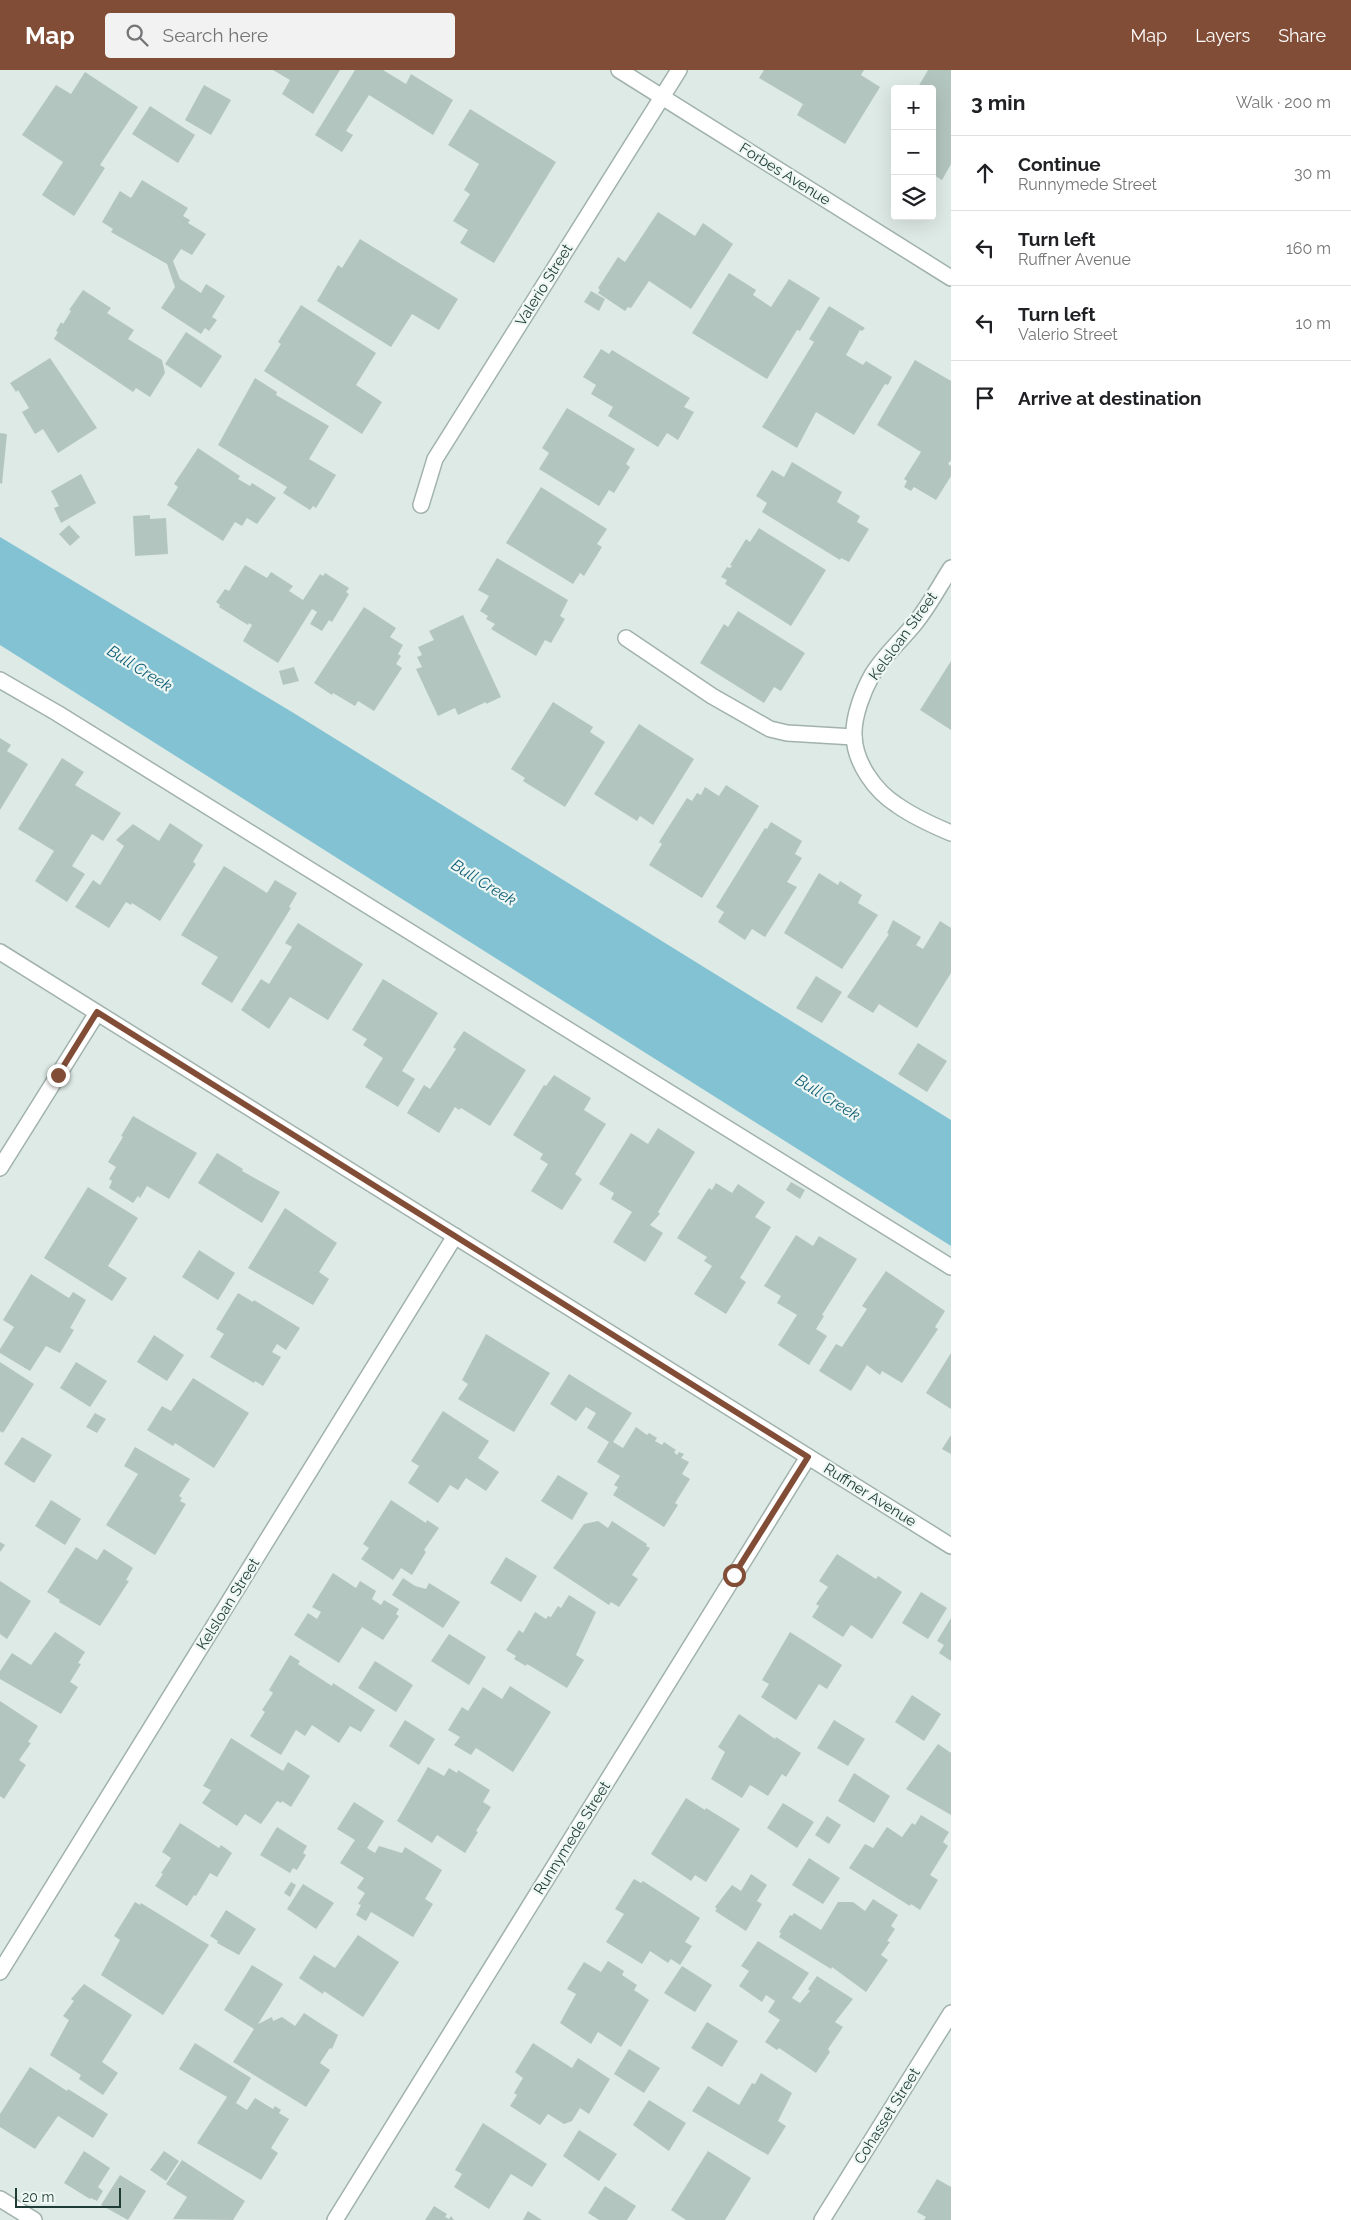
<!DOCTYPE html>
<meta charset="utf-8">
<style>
:root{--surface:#fff;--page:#f2f2f2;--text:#202124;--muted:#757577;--line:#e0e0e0;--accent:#824d36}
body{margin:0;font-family:Raleway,sans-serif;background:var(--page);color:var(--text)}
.controls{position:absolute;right:15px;top:15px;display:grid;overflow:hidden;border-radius:5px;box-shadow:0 5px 20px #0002}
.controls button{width:45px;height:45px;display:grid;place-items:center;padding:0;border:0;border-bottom:1px solid var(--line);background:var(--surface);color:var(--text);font:25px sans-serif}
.scale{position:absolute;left:15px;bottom:12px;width:106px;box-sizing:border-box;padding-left:5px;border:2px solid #1e3b35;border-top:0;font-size:14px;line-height:18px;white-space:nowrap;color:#1e3b35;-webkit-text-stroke:4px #eef7f3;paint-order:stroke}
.stop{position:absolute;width:15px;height:15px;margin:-11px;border:4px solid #824d36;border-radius:50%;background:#fff}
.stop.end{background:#824d36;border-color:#fff;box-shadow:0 1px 5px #0008}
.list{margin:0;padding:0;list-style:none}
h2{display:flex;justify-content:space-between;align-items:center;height:65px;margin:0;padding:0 20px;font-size:21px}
h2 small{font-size:16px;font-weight:400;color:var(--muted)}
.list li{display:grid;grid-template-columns:32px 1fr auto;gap:15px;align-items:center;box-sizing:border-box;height:75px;padding:0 20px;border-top:1px solid var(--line)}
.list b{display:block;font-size:19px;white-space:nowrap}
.list p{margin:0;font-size:16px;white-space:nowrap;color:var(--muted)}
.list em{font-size:16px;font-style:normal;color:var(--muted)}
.icon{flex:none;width:28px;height:28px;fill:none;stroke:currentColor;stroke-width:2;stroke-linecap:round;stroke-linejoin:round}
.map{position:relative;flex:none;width:951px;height:2150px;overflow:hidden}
header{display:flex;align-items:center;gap:30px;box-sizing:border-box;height:70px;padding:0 25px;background:var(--accent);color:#fff}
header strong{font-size:24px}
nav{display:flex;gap:28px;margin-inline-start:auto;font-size:18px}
.search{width:350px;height:45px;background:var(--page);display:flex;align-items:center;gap:12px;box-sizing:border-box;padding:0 18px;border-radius:5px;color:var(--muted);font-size:19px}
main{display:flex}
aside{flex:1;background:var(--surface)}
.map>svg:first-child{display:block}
</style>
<header>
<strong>Map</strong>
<div class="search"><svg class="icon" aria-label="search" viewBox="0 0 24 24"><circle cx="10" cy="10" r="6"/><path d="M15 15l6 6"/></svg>Search here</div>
<nav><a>Map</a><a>Layers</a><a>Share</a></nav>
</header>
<main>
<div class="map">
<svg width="951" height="2150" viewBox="0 0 951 2150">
<rect width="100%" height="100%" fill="#deeae6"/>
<path fill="#82c2d3" d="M0,467L292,642L951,1050V1176L0,575Z"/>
<g fill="#b3c5bf">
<path d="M273,0H340L313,44L282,24L290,10Z"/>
<path d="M355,0H383L406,14L411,4L453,30L433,65L369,25L346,61L353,65L342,82L315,65Z"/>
<path d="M764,0H864L861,5L880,17L845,74L797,45L803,34L759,8Z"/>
<path d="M928,0H951V94L942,110L932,104V19H917Z"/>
<path d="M85,2L138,37L100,95L105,98L74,146L42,125L63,92L22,65L56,15L71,24Z"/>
<path d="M204,15L231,30L211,65L185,50Z"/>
<path d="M150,36L195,65L178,93L132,64Z"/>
<path d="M470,39L556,92L494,193L460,173L468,160L453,151L470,124L464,120L479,94L448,75Z"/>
<path d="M142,110L188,138L183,146L190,150L188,153L206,164L192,185L181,179L173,191L180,209L201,223L206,214L225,226L212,247L217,250L209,261L205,258L201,264L161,238L175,217L167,194L111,162L113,159L102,152L120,121L131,128Z"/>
<path d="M658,142L695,166L703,153L733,174L691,239L649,211L631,238L628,237L625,241L598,223L600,220L598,218L618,187L625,192Z"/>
<path d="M360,169L458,229L439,260L412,244L391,277L317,231L338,195L342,198Z"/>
<path d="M729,203L756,220L753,225L771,237L789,209L820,228L800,261L797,260L767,309L692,263Z"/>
<path d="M83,220L111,238L107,243L134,260L128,269L162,290L165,303L150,327L136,318L133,322L54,269L58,262L56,261L61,252L63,254L71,241L69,240Z"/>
<path d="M591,221L605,229L599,241L584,232Z"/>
<path d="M301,235L376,283L356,315L382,332L362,364L264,301L281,274L278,272Z"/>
<path d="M829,236L865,258L862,261L860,260L846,285L863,295L866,291L892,307L888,315L885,314L854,365L816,342L797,378L762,357L814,272L809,269Z"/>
<path d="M186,262L222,286L201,318L165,294Z"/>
<path d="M601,279L609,284L612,280L690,328L684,337L694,342L678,370L667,363L658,377L608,346L613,337L591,324L596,315L583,307Z"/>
<path d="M50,288L97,358L58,383L43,359L35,364L22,342L29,338L18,320L16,322L10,313Z"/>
<path d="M915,290L951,311V390L948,394L951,396V406L936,430L914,417L911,421L904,417L907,411L904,409L921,382L877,355Z"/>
<path d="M255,308L277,322L276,325L329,356L309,389L336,405L316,438L313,436L310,440L283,423L287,417L218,375Z"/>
<path d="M567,338L635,379L626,394L630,397L614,423L609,420L599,436L539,399L549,383L542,378Z"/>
<path d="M0,363L7,364L2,414L0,413Z"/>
<path d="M198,378L240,406L238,409L250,416L252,413L276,428L257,454L247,448L242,456L235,452L223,471L167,435L178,417L174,414Z"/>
<path d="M792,392L842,422L837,432L860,446L857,452L869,459L849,492L841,488L840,490L762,442L767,433L756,426L772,400L784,407Z"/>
<path d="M81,404L96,433L61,453L54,438L59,436L51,421Z"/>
<path d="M541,417L607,459L597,474L602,477L584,506L580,503L573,514L506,473Z"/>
<path d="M150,445V449L166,448L168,484L135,486L133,446Z"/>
<path d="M69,455L80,467L70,476L59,464Z"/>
<path d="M759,458L826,500L791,556L725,514L727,510L721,507L727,497L730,498L732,496L730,495L746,469L750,472Z"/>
<path d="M497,488L568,530L560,546L565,549L551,573L545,570L536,586L491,559L495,554L486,549L488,546L480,541L489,526L478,520Z"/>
<path d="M245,495L267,508L271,502L293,516L289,521L303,530L320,504L323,506L325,503L349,518L346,522L349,524L332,552L329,550L322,561L310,554L317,542L312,539L278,593L243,571L252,555L249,553L248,555L219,537L220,535L216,532L225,519L229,521Z"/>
<path d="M364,537L396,558L390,567L403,575L398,584L401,586L396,594L402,598L374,641L358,631L355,636L333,623L332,625L314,613Z"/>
<path d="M738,541L805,583L781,621L774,617L764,633L700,593L724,554L728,557Z"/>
<path d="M463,545L501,627L486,634V632L458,645L455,638L438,646L416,599L422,597L417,587L422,585L418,577L434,570L429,561Z"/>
<path d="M951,591V660L920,640Z"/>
<path d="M294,597L299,611L283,615L279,601Z"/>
<path d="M553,632L593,657L590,662L605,672L565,737L523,711L525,708L511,699Z"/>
<path d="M639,654L694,689L653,755L640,746L637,751L594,724Z"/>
<path d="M0,668L11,675L7,681L28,694L0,740Z"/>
<path d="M62,688L84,702L75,715L121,743L103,771L92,764L72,796L85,804L67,832L35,811L54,781L18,759Z"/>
<path d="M726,715L759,736L702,828L649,795L662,774L659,772L687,728L692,731L697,723L701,725L705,717L719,726Z"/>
<path d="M771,752L802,771L795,784L802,788L787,812L797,817L765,867L752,859L745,870L718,852L724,842L716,837L765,758L767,759Z"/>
<path d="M170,753L203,775L193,792L196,794L160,851L132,833L131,835L126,832L109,858L75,837L93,810L100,815L124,776L116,770L133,754L159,771Z"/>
<path d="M224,796L267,823L275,810L297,823L289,837L291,838L232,933L201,914L218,887L181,865Z"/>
<path d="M819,803L838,815L840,811L862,825L858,833L878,845L842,899L784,863Z"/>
<path d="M893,850L921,867L916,875L923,879L940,851L951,858V903L917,958L879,934L873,943L847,927L889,864L887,863Z"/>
<path d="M298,853L363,894L328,950L290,927L269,959L241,940L261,909L269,914L292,877L285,873Z"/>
<path d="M816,906L842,922L822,953L796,938Z"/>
<path d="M383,909L438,943L402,1001L415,1009L398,1037L365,1017L383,988L363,975L367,969L352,960Z"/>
<path d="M464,961L526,1000L490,1056L461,1038L459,1040L455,1037L439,1063L407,1043L424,1015L430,1019L456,979L453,977Z"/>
<path d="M918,973L947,991L927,1022L898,1004Z"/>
<path d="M554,1005L591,1028L584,1040L606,1054L575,1104L582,1109L562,1140L531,1121L548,1094L540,1089L543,1084L513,1065L544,1015L546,1016Z"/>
<path d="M133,1046L197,1083L169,1129L147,1116L140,1128L138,1126L133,1133L109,1118L112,1111L109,1109L116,1097L108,1092L123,1067L121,1066Z"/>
<path d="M658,1058L695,1082L658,1142L660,1144L650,1155L663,1163L645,1192L613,1172L632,1142L611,1129L614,1123L599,1114L631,1063L648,1074Z"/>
<path d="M217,1083L243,1099L242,1101L280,1122L262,1153L198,1113Z"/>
<path d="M791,1112L805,1120L800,1129L786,1120Z"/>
<path d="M716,1113L732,1123L738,1114L765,1132L755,1147L771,1157L740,1208L746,1212L726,1244L694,1224L712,1196L704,1191L707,1187L677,1168L709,1118L712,1120Z"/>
<path d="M88,1117L138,1148L108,1196L127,1208L112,1231L44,1188Z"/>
<path d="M285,1138L337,1173L319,1202L329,1209L313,1235L248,1198Z"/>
<path d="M796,1165L813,1176L819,1166L857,1189L822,1245L824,1246L816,1259L827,1266L809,1295L778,1275L797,1245L777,1233L781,1226L764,1216Z"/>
<path d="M199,1180L235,1203L218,1230L182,1207Z"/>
<path d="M886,1201L945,1241L935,1257L938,1259L902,1313L882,1301L880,1305L867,1295L851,1321L819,1301L836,1274L842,1277L867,1239L862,1236Z"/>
<path d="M31,1204L69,1228L73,1222L86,1230L70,1258L74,1260L60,1283L46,1276L30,1301L0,1283V1279L14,1257L3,1250Z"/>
<path d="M238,1223L253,1232L254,1230L300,1258L286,1280L277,1274L272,1282L281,1287L263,1316L255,1311L254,1313L210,1287L224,1264L216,1259Z"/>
<path d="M486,1264L550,1303L514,1362L458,1329L468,1314L462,1310Z"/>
<path d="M154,1265L184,1285L167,1311L137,1292Z"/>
<path d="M951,1283V1339L926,1323Z"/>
<path d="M0,1292L34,1314L3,1363L1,1361L0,1363Z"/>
<path d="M76,1292L107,1311L90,1337L60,1318Z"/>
<path d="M569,1304L632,1343L613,1372L623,1378L636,1357L647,1365L649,1363L657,1368L655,1371L662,1375L664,1372L676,1380L674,1382L677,1385L679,1382L684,1384L681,1388L689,1392L682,1404L690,1409L675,1433L678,1435L664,1457L613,1425L618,1417L614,1415L620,1406L597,1392L609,1372L587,1358L596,1343L586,1337L576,1351L550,1334Z"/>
<path d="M193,1308L249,1343L214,1398L175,1373L173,1376L147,1360L162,1336L171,1341Z"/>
<path d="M443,1341L489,1371L478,1388L499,1402L486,1421L466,1408L458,1420L450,1415L438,1433L408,1413L419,1396L411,1391Z"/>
<path d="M95,1343L106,1349L97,1363L86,1357Z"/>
<path d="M951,1365V1384L942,1379Z"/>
<path d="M22,1367L52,1385L34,1413L4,1394Z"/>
<path d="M135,1377L190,1409L179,1426L182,1428L180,1431L186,1434L155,1485L106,1455L138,1404L124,1396Z"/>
<path d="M558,1405L588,1423L572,1450L541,1431Z"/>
<path d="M51,1430L81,1449L65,1475L35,1456Z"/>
<path d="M391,1430L426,1453L427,1450L439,1458L424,1480L426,1482L412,1505L401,1498L393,1510L361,1489L369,1478L363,1474Z"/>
<path d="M598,1451L608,1458L612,1451L647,1474L646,1476L650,1478L632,1505L638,1509L619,1537L611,1532L609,1535L553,1498L584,1454Z"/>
<path d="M0,1472L5,1475L0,1482Z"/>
<path d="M76,1477L97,1490L104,1479L133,1498L126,1510L129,1511L100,1556L59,1532L60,1530L47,1522Z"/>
<path d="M837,1484L876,1509L878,1506L902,1522L872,1569L851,1555L843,1567L812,1547L819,1536L816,1534L828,1517L819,1511Z"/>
<path d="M506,1487L537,1506L521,1532L490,1513Z"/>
<path d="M333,1503L356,1518L360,1511L376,1521L372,1529L381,1535L384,1530L399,1539L396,1544L399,1546L383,1570L362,1557L339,1593L294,1565L308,1543L317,1549L321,1542L312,1537Z"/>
<path d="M403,1508L415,1516L426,1519L429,1513L460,1532L443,1558L392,1525Z"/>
<path d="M0,1511L31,1531L7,1569L0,1564Z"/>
<path d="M921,1522L947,1538L928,1569L902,1553Z"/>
<path d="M569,1525L596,1542L576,1585L584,1590L567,1618L527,1594L526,1596L514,1589L516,1586L506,1580L519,1560L523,1563L535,1542L546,1549L548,1546L551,1547L558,1536L561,1538Z"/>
<path d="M951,1548V1591L939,1583L944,1575L937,1571Z"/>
<path d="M55,1562L85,1582L78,1593L81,1594L70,1612L78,1617L61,1644L0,1609V1601L12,1583L31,1595Z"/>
<path d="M790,1562L842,1595L827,1619L819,1614L796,1650L761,1627L769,1614L762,1610Z"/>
<path d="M449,1564L486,1587L469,1615L431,1591Z"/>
<path d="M290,1585L300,1591L298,1594L332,1616L333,1613L375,1640L361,1662L350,1656L339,1673L312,1655L305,1666L296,1660L281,1685L250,1666L265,1642L262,1640L273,1623L269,1620Z"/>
<path d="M375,1591L413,1615L396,1642L358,1618Z"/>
<path d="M510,1616L551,1642L513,1702L476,1678L471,1685L454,1675L460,1667L448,1660L462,1637L468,1641L483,1617L502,1629Z"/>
<path d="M912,1625L941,1644L924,1671L895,1652Z"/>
<path d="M0,1631L38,1656L28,1672L31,1673L19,1690L26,1695L4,1729L0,1726Z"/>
<path d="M739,1644L775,1669L776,1667L801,1683L786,1707L782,1704L768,1726L750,1715L742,1728L711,1709L725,1682L718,1677Z"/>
<path d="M405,1650L435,1669L419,1695L389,1676Z"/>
<path d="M834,1650L865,1669L848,1696L817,1678Z"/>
<path d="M231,1668L283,1701L288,1692L310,1706L291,1737L282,1731L281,1733L277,1731L261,1754L245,1744L237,1756L202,1733L211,1720L203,1716Z"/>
<path d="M938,1674L951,1683V1745L906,1719Z"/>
<path d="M428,1697L444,1706L449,1698L457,1703L458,1700L490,1720L483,1732L491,1737L476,1761L478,1762L465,1783L437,1765L432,1773L397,1751Z"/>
<path d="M854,1703L890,1726L874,1753L838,1731Z"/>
<path d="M686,1728L705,1740L706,1738L740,1759L706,1812L695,1805L691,1811L651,1784Z"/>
<path d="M354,1732L384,1751L367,1778L375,1783L379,1776L402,1783L405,1777L442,1800L425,1829L433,1834L413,1867L371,1842L366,1851L356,1845L361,1835L358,1834L365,1823L357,1818L364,1808L340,1793L355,1770L337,1759Z"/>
<path d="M783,1733L814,1752L797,1778L767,1758Z"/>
<path d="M921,1745L949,1762L943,1772L948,1776L930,1805L938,1810L920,1840L911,1834L910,1836L849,1798L865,1774L873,1778L887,1757L902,1767L912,1753L915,1755Z"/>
<path d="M827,1746L841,1755L829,1774L815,1765Z"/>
<path d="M180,1753L219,1778L221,1775L232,1783L217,1807L210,1803L196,1826L194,1825L187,1836L155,1816L163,1804L161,1803L171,1788L162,1782Z"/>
<path d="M277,1757L307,1776L303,1783L306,1785L297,1800L293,1798L290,1803L260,1785Z"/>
<path d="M809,1788L840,1808L823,1834L792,1815Z"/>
<path d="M751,1804L767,1815L757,1831L762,1834L746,1861L715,1841L717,1839L715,1837L732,1815L741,1821Z"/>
<path d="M634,1809L641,1813L643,1811L700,1848L685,1872L692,1876L680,1895L671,1889L668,1893L650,1881L642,1894L606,1872L624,1844L615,1839Z"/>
<path d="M291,1812L296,1815L290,1827L284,1823Z"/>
<path d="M303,1814L334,1833L316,1859L287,1839Z"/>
<path d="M873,1829L898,1845L891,1856L895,1859L887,1871L890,1872L881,1885L888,1890L866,1922L832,1897L831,1899L779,1867L781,1863L779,1862L790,1845L792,1846L794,1843L821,1860L838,1832H853L865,1841Z"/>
<path d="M135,1832L140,1835L141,1833L209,1875L163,1945L101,1905L120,1870L114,1866Z"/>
<path d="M226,1840L256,1859L239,1885L217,1873L218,1871L210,1866Z"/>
<path d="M358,1865L399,1892L363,1947L324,1921L323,1924L299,1908L314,1885L335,1898Z"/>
<path d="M758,1871L809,1903L792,1928L800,1933L810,1921L808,1919L817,1906L853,1929L835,1952L843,1957L828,1979L830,1982L816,2003L779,1978L777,1980L765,1972L780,1950L768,1942L775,1931L766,1925L762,1932L739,1916L749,1901L741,1896Z"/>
<path d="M608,1891L624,1901L622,1905L637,1915L634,1920L649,1930L621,1977L598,1962L591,1974L560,1953L576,1924L567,1919L584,1892L601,1902Z"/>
<path d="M252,1895L283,1914L258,1954L272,1947L273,1951L282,1947L295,1956L304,1943L338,1965L332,1979L330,1978L320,1993L330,2000L306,2037L233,1992L254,1959L224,1940Z"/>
<path d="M682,1896L712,1915L695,1942L664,1923Z"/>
<path d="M84,1914L132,1945L102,1992L118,2003L103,2025L79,2009L81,2005L50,1985L69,1950L63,1946L74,1931L71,1929Z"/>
<path d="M707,1952L738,1971L722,1997L691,1978Z"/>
<path d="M195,1973L251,2008L236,2033L247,2040L255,2028L273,2039L275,2036L281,2040L279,2043L289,2049L271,2078L278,2083L261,2110L197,2073L227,2027L179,1999Z"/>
<path d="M533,1973L572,1998L578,1988L610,2009L589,2044L580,2038L572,2051L564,2054L548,2044L540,2055L510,2036L517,2025L514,2023L523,2008L515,2002Z"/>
<path d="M629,1979L660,1998L644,2023L614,2004Z"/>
<path d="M30,1997L67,2021L68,2019L108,2044L93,2068L58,2046L35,2079L0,2057V2044Z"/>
<path d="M761,2003L792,2023L778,2051L786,2056L768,2085L692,2041L708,2016L739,2035L752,2013L755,2014Z"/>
<path d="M649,2030L686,2053L669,2081L633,2055Z"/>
<path d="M483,2053L547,2094L532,2117L511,2104L489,2139L454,2117L462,2104L455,2100Z"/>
<path d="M579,2060L617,2084L599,2111L563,2086Z"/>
<path d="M84,2081L110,2098L98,2117L103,2121L97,2131L91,2128L90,2129L64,2113Z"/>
<path d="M164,2081L179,2091L166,2111L150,2100Z"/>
<path d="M708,2081L751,2108L725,2150H686L671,2140Z"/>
<path d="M182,2090L245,2131L233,2150L173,2149L187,2127L166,2114Z"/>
<path d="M120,2105L146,2121L128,2150L101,2135Z"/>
<path d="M937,2109L951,2117V2150H924L926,2147L917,2142Z"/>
<path d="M605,2116L636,2136L627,2150H599L588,2143Z"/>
<path d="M434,2136L447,2144L445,2147L449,2149L451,2146L454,2150H425Z"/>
<path d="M528,2141L542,2150H523Z"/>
</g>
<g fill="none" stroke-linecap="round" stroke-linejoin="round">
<defs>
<g id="minor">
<path d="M619,0L951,208"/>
<path d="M421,435L435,389L679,0"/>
<path d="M951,498C940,515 929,536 916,552C902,570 884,585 872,605C863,621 853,647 854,666C855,693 875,721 897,735C914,747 932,755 951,763"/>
<path d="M626,568L712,626L770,659L787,663L854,667"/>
<path d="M0,610L57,643L951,1197"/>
<path d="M0,882L951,1476"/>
<path d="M0,1098L97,943"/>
<path d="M0,1902L455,1166"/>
<path d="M0,2129L34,2150"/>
<path d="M335,2150L808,1387"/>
<path d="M822,2150L951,1943"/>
</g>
</defs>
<use href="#minor" stroke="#a1b2ad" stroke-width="18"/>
<use href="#minor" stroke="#fff" stroke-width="15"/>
</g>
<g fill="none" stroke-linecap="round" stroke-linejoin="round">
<path stroke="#824d36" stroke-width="6" d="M58,1005L97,942L808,1387L734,1505"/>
</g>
<g text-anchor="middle" stroke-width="4.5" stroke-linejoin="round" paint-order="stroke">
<g font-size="15" fill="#1e3b35" stroke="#eef7f3">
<text transform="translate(785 104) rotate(32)" y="5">Forbes Avenue</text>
<text transform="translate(544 215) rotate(-58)" y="5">Valerio Street</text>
<text transform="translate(903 566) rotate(-54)" y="5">Kelsloan Street</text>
<text transform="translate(870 1425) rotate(32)" y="5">Ruffner Avenue</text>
<text transform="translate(228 1534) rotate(-58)" y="5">Kelsloan Street</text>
<text transform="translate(572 1768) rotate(-58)" y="5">Runnymede Street</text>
<text transform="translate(887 2046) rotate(-58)" y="5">Cohasset Street</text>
</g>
<g font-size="16" font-style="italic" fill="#166279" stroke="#eef7f3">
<text transform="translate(140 598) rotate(32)" y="6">Bull Creek</text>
<text transform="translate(484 812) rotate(32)" y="6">Bull Creek</text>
<text transform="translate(828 1027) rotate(32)" y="6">Bull Creek</text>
</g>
</g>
</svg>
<div class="controls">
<button>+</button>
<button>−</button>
<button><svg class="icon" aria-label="layers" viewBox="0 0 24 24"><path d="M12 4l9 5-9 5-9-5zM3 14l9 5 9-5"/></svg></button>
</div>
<div class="scale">20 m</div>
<div class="stop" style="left:734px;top:1505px"></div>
<div class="stop end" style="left:58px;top:1005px"></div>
</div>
<aside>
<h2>3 min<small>Walk · 200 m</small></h2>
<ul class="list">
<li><svg class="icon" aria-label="ahead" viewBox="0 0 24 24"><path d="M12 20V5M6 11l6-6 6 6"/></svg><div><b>Continue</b><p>Runnymede Street</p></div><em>30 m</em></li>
<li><svg class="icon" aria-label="left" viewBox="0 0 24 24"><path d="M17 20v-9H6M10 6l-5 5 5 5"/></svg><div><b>Turn left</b><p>Ruffner Avenue</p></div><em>160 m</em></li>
<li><svg class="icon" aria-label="left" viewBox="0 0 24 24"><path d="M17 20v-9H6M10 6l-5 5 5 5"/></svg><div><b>Turn left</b><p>Valerio Street</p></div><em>10 m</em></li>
<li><svg class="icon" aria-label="arrive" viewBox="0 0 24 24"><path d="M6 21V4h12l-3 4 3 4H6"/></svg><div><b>Arrive at destination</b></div></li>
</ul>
</aside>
</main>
